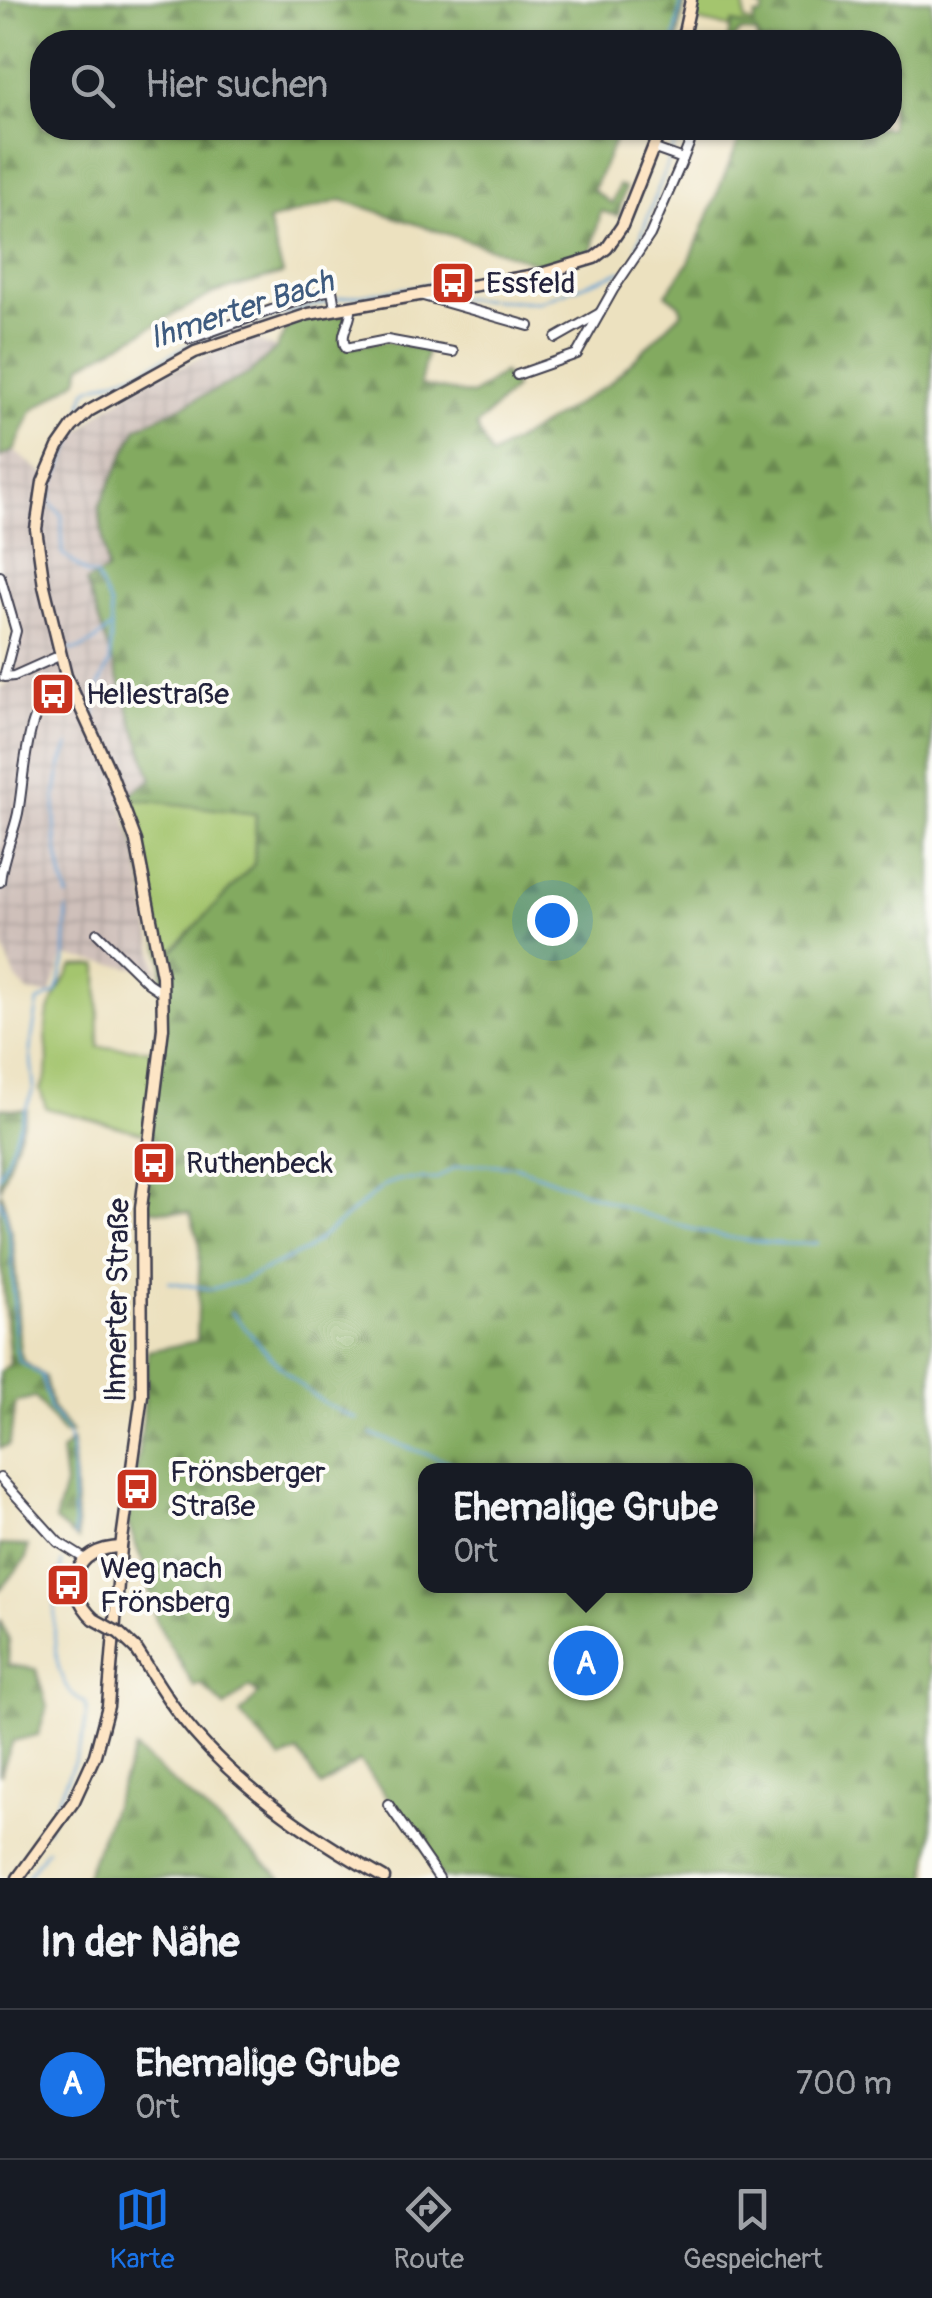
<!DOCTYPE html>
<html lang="de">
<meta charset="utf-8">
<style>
:root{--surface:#171b24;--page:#20242c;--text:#f1f3f6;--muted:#9ea1a6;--line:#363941;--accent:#1a73e8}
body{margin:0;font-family:Pangolin,sans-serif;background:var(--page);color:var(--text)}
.you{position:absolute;left:552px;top:920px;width:35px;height:35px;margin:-25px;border:8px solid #fff;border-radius:50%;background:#1a73e8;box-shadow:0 0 0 15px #1a73e833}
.badge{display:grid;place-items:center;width:65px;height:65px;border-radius:50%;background:var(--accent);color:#fff;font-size:32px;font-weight:700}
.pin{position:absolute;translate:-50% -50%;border:5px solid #fff;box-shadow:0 2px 10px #0006}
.popup{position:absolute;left:418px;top:1463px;width:335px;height:130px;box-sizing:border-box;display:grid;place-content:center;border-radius:20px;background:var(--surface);filter:drop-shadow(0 2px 8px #0005);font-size:32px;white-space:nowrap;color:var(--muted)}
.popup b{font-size:38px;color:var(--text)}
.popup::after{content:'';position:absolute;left:50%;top:100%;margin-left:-20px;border:20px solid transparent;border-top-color:var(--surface)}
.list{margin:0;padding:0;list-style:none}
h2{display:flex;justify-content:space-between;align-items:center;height:130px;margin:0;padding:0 40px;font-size:42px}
h2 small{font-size:32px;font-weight:400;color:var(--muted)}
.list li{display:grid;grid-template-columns:65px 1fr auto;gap:30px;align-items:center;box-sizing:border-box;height:150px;padding:0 40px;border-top:2px solid var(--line)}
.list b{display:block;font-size:38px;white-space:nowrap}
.list p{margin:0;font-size:32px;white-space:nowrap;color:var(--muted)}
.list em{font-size:32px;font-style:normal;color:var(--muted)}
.icon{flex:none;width:55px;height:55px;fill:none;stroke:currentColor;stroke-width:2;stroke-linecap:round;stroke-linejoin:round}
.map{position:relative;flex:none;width:932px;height:1878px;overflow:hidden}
.search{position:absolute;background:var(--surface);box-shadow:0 2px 8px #0004;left:30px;right:30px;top:30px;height:110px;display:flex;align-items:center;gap:25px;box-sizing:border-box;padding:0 35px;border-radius:40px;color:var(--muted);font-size:38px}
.sheet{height:280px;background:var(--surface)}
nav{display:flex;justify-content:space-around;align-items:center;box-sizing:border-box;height:140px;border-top:2px solid var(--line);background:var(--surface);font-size:28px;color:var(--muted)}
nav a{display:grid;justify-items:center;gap:5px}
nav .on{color:var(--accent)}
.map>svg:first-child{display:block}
</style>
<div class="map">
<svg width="932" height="1878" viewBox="0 0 932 1878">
<defs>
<pattern id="industrial-grid" width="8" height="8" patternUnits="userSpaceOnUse" patternTransform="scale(2.5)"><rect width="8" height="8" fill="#cfc0ba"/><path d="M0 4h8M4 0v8" fill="none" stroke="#b1a5a1"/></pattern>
<pattern id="forest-firs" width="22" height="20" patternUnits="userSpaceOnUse" patternTransform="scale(2.5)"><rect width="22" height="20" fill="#83aa61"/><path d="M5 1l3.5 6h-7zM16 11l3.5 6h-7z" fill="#6b8a51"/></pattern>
</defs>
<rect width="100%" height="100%" fill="#fdfcf7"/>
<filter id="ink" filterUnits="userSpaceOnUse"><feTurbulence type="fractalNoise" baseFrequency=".01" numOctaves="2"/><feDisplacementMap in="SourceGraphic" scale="20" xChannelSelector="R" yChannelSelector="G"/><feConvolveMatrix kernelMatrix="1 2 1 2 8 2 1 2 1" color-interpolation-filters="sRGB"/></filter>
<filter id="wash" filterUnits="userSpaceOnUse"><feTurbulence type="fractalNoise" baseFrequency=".0048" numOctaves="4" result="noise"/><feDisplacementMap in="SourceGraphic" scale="40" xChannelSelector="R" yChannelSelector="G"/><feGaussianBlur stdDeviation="2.25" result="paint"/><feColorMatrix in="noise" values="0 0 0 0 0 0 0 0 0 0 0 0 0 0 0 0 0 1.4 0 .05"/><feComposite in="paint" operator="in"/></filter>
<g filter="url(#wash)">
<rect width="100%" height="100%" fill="#ece1bf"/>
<path fill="url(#industrial-grid)" d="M249,337L277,349L251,373L137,428L99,507L107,571L86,582L152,779L121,801L137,854L158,972L64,956L50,995L28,992L16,979L0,940V688L9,682L8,665L17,642L0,574V457L14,451L54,481L72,439L101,412L146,381Z"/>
<g fill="#a4c56e" stroke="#637454" stroke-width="2.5">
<path d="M696,0L744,4L745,21L754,23L753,28L732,23L731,28L693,20Z"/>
<path d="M125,798L256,813L254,864L163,961Z"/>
<path d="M98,965L99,1047L159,1050L146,1134L46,1108L40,1089C56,1064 42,1045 47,1018C51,1000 64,982 73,966Z"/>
</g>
<g fill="url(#forest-firs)" stroke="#52664e" stroke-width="2.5" fill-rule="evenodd">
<path d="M0,0H685L677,42H42V128H620L593,190L612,204L619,185L625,188L618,216L601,211L592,249L572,259L546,266L342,200L268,221L283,274L214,293L82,365L78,380L32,411L14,451L0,457Z"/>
<path d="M758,0H932V1638L928,1643V1665L932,1667V1836L927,1878H442L410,1826L359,1761L321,1787L298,1752L281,1760L240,1714L259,1694L249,1687L225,1707L201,1684L194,1687L156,1621L143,1564L128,1524L143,1421L148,1351L197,1341L200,1245L190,1213L144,1209L163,961L254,864L256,814L125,798L152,779L86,582L107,571L99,507L137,428L250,373L276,349L291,320L350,307L343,347L387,341L427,351L420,385L472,395L503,373L515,388L476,426L491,456L609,384L682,312L679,304L666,294L689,262L744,128H890V42H757V34L741,31L731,42H727L732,23L753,27L755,16L762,15L764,8L757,6ZM426,1470H746V1586H426Z"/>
<path d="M0,1108L27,1110L0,1189Z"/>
<path d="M0,1191C19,1241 16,1300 20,1353L24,1362L45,1377L52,1408L72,1433L63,1434L35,1397L16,1402L9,1445L0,1448V1372L10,1364L0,1251Z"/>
<path d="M72,1441L78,1540L55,1521L65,1485L61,1452Z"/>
<path d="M0,1545L28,1546L26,1559L0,1590Z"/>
<path d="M0,1619L9,1641L8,1665L36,1669L47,1707L38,1735L13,1741L0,1775Z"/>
<path d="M135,1749L282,1878H85Z"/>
</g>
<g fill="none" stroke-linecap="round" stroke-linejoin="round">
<g stroke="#61a0d3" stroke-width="2.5">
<path d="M674,42L682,0"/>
<path d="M637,247L675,143L674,128"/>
<path d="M449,298L538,302L622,271"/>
<path d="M81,410L86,391L90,388L142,370L189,345L241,326L341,298L432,284"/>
<path d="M78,429L53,485L50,501L62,516V553L87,574L96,576L110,606L111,627L110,662L96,693L94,717"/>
<path d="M68,649C84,652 97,639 109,629"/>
<path d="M68,897C53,849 48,791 69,745"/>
<path d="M0,1176L34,1087L30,1050L38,1002L57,992L65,961L67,909"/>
<path d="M0,1199C15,1232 13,1307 15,1346L19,1361L42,1376L49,1408L67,1432L71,1448L75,1537"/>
<path d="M169,1282L211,1289L239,1282L306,1250L385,1185L399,1180L436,1179L454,1168L479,1164L515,1166C611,1200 714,1252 818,1243"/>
<path d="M231,1312C272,1357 298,1396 357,1419"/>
<path d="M371,1434L470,1470"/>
<path d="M47,1830C55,1794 94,1738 85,1703C43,1686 54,1599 62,1562"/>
<path d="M27,1878L47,1849"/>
</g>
</g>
</g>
<g filter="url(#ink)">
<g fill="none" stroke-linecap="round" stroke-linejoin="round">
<defs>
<g id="street">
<path d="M683,159L692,137"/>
<path d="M423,296L529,326"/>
<path d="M351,306C353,322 338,333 346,348L387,340L453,352"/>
<path d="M556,338L600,313"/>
<path d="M190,339L322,292L332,290L335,308"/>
<path d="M517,375L577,354L613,290L650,235L683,159L655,149"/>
<path d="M0,576L16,631L4,677L14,676L61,655"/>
<path d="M0,882C2,857 13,837 18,813C26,770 23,703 66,676"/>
<path d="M97,933L148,983L163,993"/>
<path d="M0,1478L58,1542L85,1559"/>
<path d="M388,1804L439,1878"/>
</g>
<g id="secondary">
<path d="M682,42L691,0"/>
<path d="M94,1619C61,1588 74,1548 121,1547"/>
<path d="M136,1649C150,1670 163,1693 179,1714C232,1784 308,1835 384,1878"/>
<path d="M18,1878L74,1801L95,1755L108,1706L121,1547L142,1395L141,1208L163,1028L162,976L136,841L111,774L66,676L44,586L36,529L43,482L58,447L72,427L89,411L195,352L309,314L541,274L594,258L607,248L622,226L661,128"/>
</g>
</defs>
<use href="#street" stroke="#403f4f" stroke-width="12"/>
<use href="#secondary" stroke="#403f4f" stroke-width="15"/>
<use href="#street" stroke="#fff" stroke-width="8"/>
<use href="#secondary" stroke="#fde5c5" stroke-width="10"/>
<defs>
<path id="secondary-bridge" d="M94,1619L119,1633L136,1649"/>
</defs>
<use href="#secondary-bridge" stroke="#403f4f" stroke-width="15" stroke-linecap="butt"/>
<use href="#secondary-bridge" stroke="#fde5c5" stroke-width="10"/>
</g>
</g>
<defs>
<symbol id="bus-square" viewBox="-11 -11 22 22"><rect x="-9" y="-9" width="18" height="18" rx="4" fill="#c8321e" stroke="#fdfcf7"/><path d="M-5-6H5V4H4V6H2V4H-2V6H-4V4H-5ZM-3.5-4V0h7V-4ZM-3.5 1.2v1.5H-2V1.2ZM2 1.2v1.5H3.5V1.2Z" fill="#fff"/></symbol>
</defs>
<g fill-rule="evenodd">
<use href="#bus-square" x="428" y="258" width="50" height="50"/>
<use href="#bus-square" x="28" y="669" width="50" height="50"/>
<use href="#bus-square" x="129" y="1138" width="50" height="50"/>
<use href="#bus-square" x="112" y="1464" width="50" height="50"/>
<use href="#bus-square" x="43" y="1560" width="50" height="50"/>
</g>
<g text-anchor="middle" stroke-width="8" stroke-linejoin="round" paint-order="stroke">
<g font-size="30" fill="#22223b" stroke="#fdfcf7" text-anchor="start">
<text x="486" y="293">Essfeld</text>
<text x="86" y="704">Hellestraße</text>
<text x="186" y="1173">Ruthenbeck</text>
<text x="170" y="1482">Frönsberger<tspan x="170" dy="34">Straße</tspan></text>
<text x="100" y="1578">Weg nach<tspan x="100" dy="34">Frönsberg</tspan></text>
</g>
<g font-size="30" fill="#22223b" stroke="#fdfcf7">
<text transform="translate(117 1300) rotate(-89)" y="10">Ihmerter Straße</text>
</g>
<g font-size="32" font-style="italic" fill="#3e5b7f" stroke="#fdfcf7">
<text transform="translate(241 309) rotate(-18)" y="11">Ihmerter Bach</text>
</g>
</g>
</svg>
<div class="you"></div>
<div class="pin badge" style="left:586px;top:1663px">A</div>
<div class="popup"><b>Ehemalige Grube</b>Ort</div>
<div class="search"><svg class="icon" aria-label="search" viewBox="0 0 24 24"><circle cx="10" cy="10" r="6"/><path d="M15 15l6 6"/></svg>Hier suchen</div>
</div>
<section class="sheet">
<h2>In der Nähe<small></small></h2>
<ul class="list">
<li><span class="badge">A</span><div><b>Ehemalige Grube</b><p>Ort</p></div><em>700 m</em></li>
</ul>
</section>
<nav>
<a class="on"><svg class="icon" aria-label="map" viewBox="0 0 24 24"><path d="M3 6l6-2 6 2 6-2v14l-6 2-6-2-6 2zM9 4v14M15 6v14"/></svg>Karte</a>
<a><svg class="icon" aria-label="directions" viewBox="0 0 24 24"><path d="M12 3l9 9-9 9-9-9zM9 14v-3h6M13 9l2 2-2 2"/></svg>Route</a>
<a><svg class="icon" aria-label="saved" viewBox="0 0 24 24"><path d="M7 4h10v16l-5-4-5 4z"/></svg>Gespeichert</a>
</nav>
